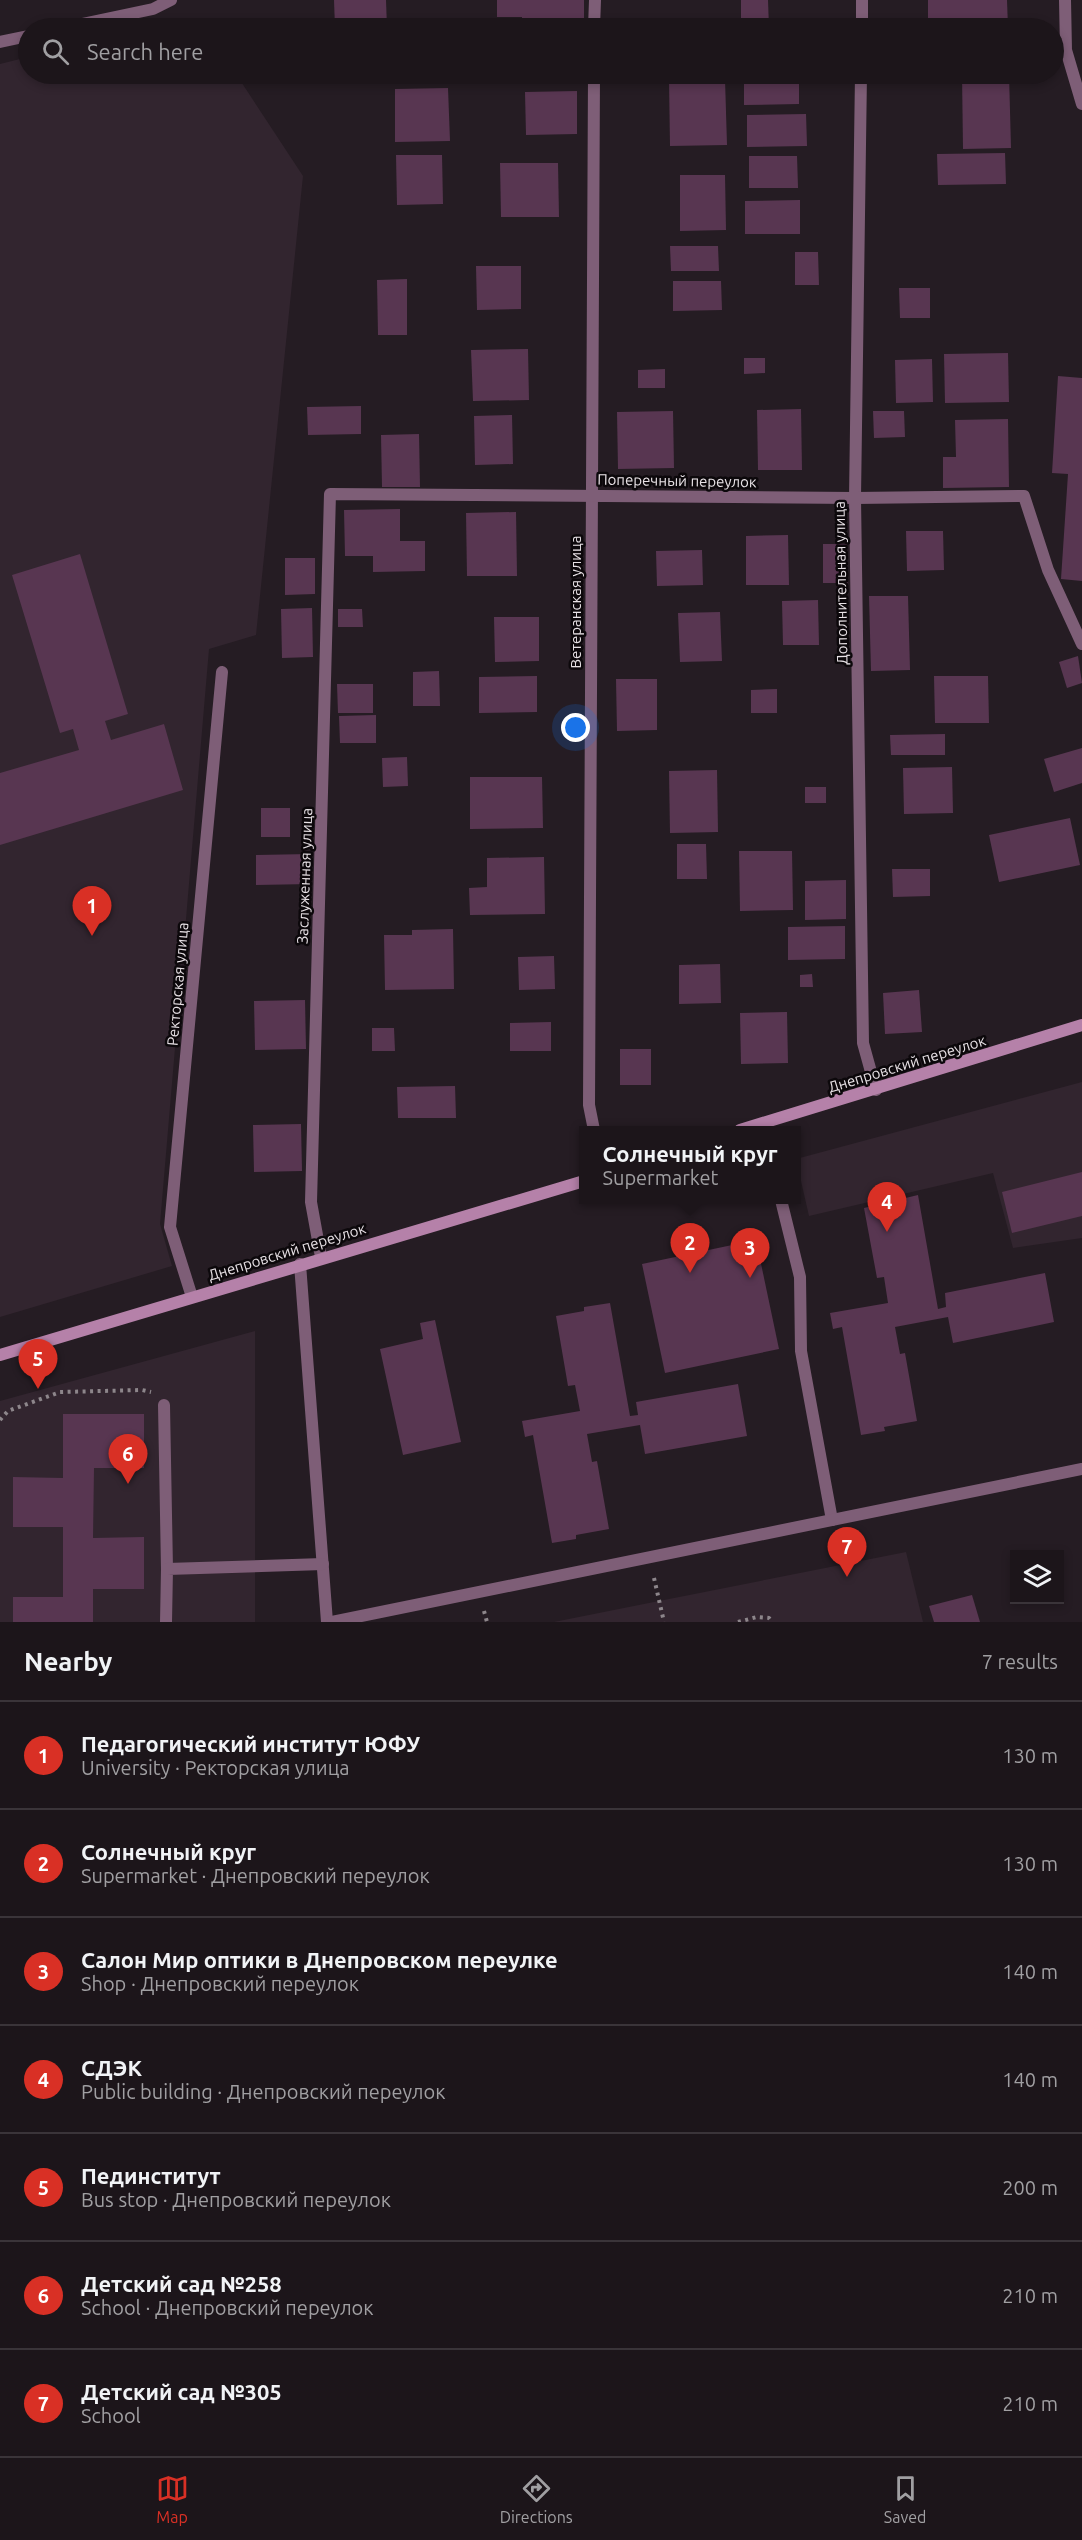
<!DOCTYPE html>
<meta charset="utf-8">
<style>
:root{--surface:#1c151a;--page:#292227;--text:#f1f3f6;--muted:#a09fa2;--line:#3a3439;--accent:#d93025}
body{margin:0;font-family:Ubuntu,sans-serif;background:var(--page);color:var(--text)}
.controls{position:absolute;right:18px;bottom:18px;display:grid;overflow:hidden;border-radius:0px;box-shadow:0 3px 9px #0003}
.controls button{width:54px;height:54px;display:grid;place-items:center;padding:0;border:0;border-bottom:2px solid var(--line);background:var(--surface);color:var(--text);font:30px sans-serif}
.you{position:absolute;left:576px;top:728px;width:21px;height:21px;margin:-15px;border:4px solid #fff;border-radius:50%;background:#1a73e8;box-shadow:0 0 0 9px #1a73e833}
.badge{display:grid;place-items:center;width:39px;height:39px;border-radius:50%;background:var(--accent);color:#fff;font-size:20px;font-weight:700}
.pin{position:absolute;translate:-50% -50px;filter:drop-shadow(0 2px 3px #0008)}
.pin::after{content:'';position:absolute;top:32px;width:21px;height:18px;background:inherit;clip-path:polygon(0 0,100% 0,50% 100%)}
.popup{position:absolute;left:579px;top:1126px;width:222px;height:78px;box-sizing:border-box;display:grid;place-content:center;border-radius:0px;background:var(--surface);filter:drop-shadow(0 2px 4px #0005);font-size:20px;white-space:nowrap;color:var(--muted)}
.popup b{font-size:22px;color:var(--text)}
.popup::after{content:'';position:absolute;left:50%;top:100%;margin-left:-12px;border:12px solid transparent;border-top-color:var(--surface)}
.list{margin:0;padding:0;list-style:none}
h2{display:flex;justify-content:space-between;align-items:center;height:78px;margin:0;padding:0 24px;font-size:26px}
h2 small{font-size:20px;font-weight:400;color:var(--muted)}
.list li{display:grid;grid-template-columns:39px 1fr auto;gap:18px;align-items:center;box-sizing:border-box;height:108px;padding:0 24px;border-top:2px solid var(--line)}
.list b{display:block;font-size:22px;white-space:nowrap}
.list p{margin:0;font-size:20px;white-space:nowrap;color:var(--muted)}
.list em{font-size:20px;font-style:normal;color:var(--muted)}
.icon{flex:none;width:33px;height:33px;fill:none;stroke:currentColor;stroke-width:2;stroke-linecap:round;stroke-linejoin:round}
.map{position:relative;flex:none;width:1082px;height:1622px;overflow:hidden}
.search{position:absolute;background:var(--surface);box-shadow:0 3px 9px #0003;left:18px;right:18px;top:18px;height:66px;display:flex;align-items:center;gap:15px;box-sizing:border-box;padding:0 21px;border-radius:33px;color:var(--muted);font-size:22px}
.sheet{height:834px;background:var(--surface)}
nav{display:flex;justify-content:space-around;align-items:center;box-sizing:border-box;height:84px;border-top:2px solid var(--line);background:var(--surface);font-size:16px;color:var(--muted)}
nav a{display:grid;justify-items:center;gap:3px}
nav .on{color:var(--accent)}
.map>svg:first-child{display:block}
</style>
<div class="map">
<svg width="1082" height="1622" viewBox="0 0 1082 1622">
<rect width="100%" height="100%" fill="#251c23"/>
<g fill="#32252f">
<path d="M201,20L207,28H161Z"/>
<path d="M28,57V74H236L303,176L256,635L209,649L160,1224L172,1266L0,1317V64Z"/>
<path d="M1082,1082V1238L1013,1248L993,1173L809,1216L796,1159Z"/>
<path d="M255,1331V1622H0V1401Z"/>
<path d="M906,1552L923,1622H554L659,1601Z"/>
</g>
<g fill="#583651">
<path d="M334,0H386L387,28H335Z"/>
<path d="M497,0H584V18H572V28H522V17H497Z"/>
<path d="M741,0H768L769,28H741Z"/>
<path d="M928,0H1007L1008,28H928Z"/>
<path d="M726,22V28H677V23Z"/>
<path d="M962,74H1009L1011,148L963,149Z"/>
<path d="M799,75V104L744,105V76Z"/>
<path d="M669,79H725L727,145L670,146Z"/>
<path d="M448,88L450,141L395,142V89Z"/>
<path d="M577,91V134L526,135L525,92Z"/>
<path d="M806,114L807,146L747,147V115Z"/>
<path d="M1005,153L1006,184L938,185L937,154Z"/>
<path d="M396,155H442L443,204L397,205Z"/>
<path d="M749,156H797L798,188H749Z"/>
<path d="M500,163H558L559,217H501Z"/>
<path d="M680,175H725L726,230L680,231Z"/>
<path d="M800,200V234H745V201Z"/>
<path d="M670,246H718L719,271H671Z"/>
<path d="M795,252H818L819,285H795Z"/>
<path d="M476,266H521V309L477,310Z"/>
<path d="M407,279V335H378L377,280Z"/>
<path d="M673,281H721L722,310L673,311Z"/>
<path d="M899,288H930V318H900Z"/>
<path d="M528,349L529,400L473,401L471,350Z"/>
<path d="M1008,353L1009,402L945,403L944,354Z"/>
<path d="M744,358H765V373L744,374Z"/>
<path d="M932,359L933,402L896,403L895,360Z"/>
<path d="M665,369V388H638V370Z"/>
<path d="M1058,376L1082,378V581L1061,579L1068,474L1052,473Z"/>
<path d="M361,406V434L308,435L307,407Z"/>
<path d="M801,409L802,470H758L757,410Z"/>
<path d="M673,411L674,468L618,469L617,412Z"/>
<path d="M873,411H904L905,437L874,438Z"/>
<path d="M512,415L513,464L475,465L474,416Z"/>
<path d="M1008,419L1009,487L943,488V457H956L955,420Z"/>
<path d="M419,434L420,487H382L381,435Z"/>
<path d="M400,509V541H425V571L373,572V556H345L344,510Z"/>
<path d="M516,512L517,576H467L466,513Z"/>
<path d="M906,531H943L944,570L907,571Z"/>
<path d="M788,535L789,585H746V536Z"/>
<path d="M823,544H847L848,583H823Z"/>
<path d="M702,550L703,585L657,586L656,551Z"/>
<path d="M80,554L128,714L105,721L111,740L164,724L183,790L0,845V773L79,750L73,729L60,733L12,575Z"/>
<path d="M285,558H315V594L285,595Z"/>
<path d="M869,596H908L910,670L871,671Z"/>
<path d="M818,600L819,645H783L782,601Z"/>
<path d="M312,608L313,657L282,658L281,609Z"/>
<path d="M338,609H362L363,627H338Z"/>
<path d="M720,612L722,661L680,662L678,613Z"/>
<path d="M494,617H539V661L495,662Z"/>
<path d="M1078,656L1082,683L1067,688L1059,662Z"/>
<path d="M439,671L440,706H413V672Z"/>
<path d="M537,676V712L479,713V677Z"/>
<path d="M934,676H988L989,723H935Z"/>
<path d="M616,679H657V730L617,731Z"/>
<path d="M337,684H373V713H338Z"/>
<path d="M777,689V713H751V690Z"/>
<path d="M376,715V743H340L339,716Z"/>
<path d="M945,734V755H891L890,735Z"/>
<path d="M1082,748V783L1054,792L1044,759Z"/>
<path d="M407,757L408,786L383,787L382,758Z"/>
<path d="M952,767L953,813L904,814L903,768Z"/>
<path d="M717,770L718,832L670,833L669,771Z"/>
<path d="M470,777H542L543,828L470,829Z"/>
<rect x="805" y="787" width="21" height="16"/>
<rect x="261" y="808" width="29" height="29"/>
<path d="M1070,818L1080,865L999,882L989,835Z"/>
<path d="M677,844H706L707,879H677Z"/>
<path d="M739,851H792L793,910L740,911Z"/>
<path d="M310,854L311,884L256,885V855Z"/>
<path d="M544,857L545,914L470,915L469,888L487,887V858Z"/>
<path d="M892,869H930V896L893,897Z"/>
<path d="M846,880V919L805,920V881Z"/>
<path d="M845,926V959L788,960V927Z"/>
<path d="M453,929L454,989L385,990L384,935H412V930Z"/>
<path d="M554,956L555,989L519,990L518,957Z"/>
<path d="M720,964L721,1003L679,1004V965Z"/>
<path d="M812,974L813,987H800V975Z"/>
<path d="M919,990L922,1032L885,1034L883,993Z"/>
<path d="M305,1000L306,1049L255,1050L254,1001Z"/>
<path d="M787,1012L788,1063L741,1064L740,1013Z"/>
<path d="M551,1022V1051H510V1023Z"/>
<path d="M372,1028H394L395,1051H372Z"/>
<rect x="620" y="1049" width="31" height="36"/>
<path d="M455,1086L456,1118H398L397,1087Z"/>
<path d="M301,1124L302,1171L254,1172L253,1125Z"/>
<path d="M1082,1172V1216L1012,1233L1002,1192Z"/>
<path d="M918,1195L938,1309L946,1307L945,1293L1045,1273L1054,1322L953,1343L948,1317L895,1327L900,1354L905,1353L917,1421L884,1427L885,1431L861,1435L842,1327L833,1329L830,1313L888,1303L884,1277L877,1278L864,1208Z"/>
<path d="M756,1240L779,1349L665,1373L642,1264Z"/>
<path d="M610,1303L630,1416L638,1415L636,1402L738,1384L747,1436L645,1454L640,1425L587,1434L592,1462L597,1461L609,1529L576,1535V1539L552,1543L533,1435L525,1437L522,1421L580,1411L575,1385L568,1386L556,1316L584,1311V1307Z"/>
<path d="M435,1320L461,1442L403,1455L380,1349L423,1339L420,1323Z"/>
<path d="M63,1414H144V1468H94L93,1538L144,1537V1589H93V1622H13V1597H63V1527H13V1477L63,1478Z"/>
<path d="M972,1595L980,1622H934L929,1606Z"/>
</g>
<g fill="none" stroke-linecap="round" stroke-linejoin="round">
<g stroke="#8d868b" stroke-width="4" stroke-dasharray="3 4.5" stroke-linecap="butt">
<path d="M0,1420L8,1411L60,1392L142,1390L151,1392"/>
<path d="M654,1578L664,1622"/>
<path d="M484,1611L487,1622"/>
<path d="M738,1622L757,1617L769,1618L772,1622"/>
</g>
<g stroke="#7e5e77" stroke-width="12">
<path d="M1065,0L1066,50L1082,104"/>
<path d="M781,1200L800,1277L801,1351L832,1520"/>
<path d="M300,1264L327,1622"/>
<path d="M164,1405L167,1569"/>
<path d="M166,1622L167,1569L323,1564"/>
<path d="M332,1622L1082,1469"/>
</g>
<g stroke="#7e5e77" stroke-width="12">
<path d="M63,28L153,9L171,0"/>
<path d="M594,28L595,0"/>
<path d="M862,28V0"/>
<path d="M0,42L28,36"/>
<path d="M861,74L855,498L863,1043L876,1090"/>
<path d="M594,1130L589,1105L594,74"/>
<path d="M321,1257L311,1202L330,494L855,498L1024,496L1048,570L1082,644"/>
<path d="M192,1297L170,1227L222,672"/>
</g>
<g stroke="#b581a9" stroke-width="12">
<path d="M740,1130L1082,1025"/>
<path d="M0,1355L584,1181"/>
</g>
</g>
<g text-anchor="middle" stroke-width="5" stroke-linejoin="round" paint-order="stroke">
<g font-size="15" fill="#e8e2e6" stroke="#0c080b">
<text transform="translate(677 481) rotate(1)" y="5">Поперечный переулок</text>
<text transform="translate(841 583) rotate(-91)" y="5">Дополнительная улица</text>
<text transform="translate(576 602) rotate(-90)" y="5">Ветеранская улица</text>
<text transform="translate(305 876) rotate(-88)" y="5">Заслуженная улица</text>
<text transform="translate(178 984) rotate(-85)" y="5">Ректорская улица</text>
<text transform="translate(907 1064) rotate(-17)" y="5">Днепровский переулок</text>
<text transform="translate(287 1252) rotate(-17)" y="5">Днепровский переулок</text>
</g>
</g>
</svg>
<div class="controls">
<button><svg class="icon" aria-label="layers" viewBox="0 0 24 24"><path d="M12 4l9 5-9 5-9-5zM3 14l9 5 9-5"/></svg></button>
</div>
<div class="you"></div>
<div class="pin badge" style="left:92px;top:936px">1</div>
<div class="pin badge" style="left:690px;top:1273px">2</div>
<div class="popup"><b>Солнечный круг</b>Supermarket</div>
<div class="pin badge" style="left:750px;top:1278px">3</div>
<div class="pin badge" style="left:887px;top:1232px">4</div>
<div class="pin badge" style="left:38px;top:1389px">5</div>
<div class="pin badge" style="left:128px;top:1484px">6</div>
<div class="pin badge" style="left:847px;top:1577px">7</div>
<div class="search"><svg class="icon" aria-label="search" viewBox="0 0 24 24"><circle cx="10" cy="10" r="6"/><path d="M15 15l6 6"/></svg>Search here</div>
</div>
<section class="sheet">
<h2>Nearby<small>7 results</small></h2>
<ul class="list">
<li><span class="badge">1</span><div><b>Педагогический институт ЮФУ</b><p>University · Ректорская улица</p></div><em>130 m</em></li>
<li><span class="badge">2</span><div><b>Солнечный круг</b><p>Supermarket · Днепровский переулок</p></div><em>130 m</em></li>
<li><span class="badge">3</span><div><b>Салон Мир оптики в Днепровском переулке</b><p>Shop · Днепровский переулок</p></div><em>140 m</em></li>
<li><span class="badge">4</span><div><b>СДЭК</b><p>Public building · Днепровский переулок</p></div><em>140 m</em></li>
<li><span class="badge">5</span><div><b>Пединститут</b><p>Bus stop · Днепровский переулок</p></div><em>200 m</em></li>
<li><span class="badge">6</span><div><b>Детский сад №258</b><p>School · Днепровский переулок</p></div><em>210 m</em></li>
<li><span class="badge">7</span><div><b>Детский сад №305</b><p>School</p></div><em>210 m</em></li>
</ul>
</section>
<nav>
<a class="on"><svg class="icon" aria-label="map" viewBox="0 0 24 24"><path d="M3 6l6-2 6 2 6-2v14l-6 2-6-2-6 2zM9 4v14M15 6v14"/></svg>Map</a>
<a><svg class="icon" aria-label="directions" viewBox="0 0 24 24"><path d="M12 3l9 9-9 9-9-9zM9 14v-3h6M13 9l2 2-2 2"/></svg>Directions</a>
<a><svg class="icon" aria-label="saved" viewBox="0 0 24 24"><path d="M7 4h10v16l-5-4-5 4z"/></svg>Saved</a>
</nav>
